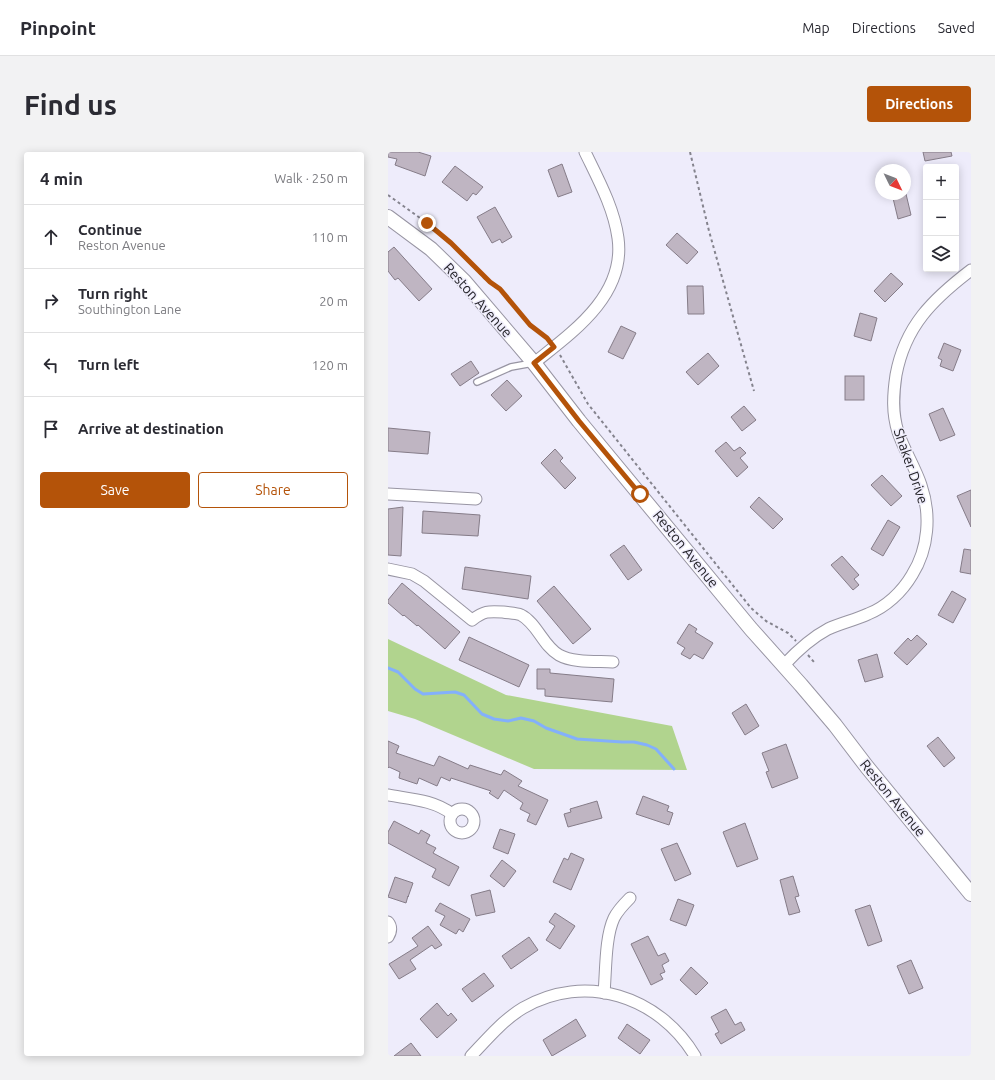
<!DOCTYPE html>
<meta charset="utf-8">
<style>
:root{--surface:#fff;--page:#f2f2f3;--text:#2b2b33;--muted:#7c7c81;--line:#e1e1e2;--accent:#b45309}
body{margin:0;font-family:Ubuntu,sans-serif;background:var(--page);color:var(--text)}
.controls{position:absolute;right:12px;top:12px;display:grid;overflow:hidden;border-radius:4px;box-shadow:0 2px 10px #0003}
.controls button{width:36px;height:36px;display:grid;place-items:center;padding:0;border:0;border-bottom:1px solid var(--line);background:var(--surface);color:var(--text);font:20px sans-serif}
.compass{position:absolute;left:487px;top:12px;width:36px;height:36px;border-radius:50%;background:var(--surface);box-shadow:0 2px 10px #0003;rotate:133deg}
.stop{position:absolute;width:12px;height:12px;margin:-9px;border:3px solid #b45309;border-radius:50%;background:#fff}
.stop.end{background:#b45309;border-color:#fff;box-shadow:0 1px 4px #0008}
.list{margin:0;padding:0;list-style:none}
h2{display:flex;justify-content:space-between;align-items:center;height:52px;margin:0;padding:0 16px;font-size:17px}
h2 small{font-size:13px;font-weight:400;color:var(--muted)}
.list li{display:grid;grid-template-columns:26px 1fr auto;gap:12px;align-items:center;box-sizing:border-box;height:64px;padding:0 16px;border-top:1px solid var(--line)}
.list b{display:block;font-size:15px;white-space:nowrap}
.list p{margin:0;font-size:13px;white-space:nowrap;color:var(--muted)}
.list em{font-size:13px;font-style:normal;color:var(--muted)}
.actions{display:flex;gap:8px;padding:12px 16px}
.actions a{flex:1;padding:9px 0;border:1px solid var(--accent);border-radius:4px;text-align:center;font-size:14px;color:var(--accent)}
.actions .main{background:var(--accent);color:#fff}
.icon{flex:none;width:22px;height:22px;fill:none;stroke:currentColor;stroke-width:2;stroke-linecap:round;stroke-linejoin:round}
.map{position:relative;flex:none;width:583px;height:904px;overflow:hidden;border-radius:4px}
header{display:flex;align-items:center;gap:24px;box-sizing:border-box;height:56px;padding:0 20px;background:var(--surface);border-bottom:1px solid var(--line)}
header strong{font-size:19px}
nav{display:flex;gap:22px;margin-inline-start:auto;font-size:14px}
.intro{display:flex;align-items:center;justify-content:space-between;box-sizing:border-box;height:96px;padding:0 24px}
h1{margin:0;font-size:28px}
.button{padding:10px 18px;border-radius:4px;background:var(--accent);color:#fff;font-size:14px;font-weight:700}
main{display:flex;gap:24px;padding:0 24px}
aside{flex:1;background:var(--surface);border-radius:4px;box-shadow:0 2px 10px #0003}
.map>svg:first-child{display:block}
</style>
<header>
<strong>Pinpoint</strong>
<nav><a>Map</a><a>Directions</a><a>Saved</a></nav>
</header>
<div class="intro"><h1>Find us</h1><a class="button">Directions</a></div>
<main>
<aside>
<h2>4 min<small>Walk · 250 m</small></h2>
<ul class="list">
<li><svg class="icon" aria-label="ahead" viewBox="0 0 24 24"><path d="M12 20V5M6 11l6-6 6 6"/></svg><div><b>Continue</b><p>Reston Avenue</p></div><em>110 m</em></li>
<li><svg class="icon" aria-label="right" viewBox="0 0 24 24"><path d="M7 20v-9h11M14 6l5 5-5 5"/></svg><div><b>Turn right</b><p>Southington Lane</p></div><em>20 m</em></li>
<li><svg class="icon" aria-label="left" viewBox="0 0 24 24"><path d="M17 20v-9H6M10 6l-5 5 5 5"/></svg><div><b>Turn left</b></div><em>120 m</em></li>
<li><svg class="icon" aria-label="arrive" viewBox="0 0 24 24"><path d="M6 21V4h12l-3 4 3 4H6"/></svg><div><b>Arrive at destination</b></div></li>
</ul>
<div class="actions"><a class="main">Save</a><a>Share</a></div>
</aside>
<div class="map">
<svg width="583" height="904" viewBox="0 0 583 904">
<rect width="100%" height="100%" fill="#eeecfb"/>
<path fill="#b1d48e" d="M0,487L118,543L284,574L299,618L146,617L27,567L0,559Z"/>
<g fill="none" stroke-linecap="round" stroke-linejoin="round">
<path stroke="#83b0fb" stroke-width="3" d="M0,516L10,520L27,537L35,542L67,540L76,543L94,562L106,567L120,569L133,566L146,569L158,576L189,587L234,590H246L259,593L268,597L286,617"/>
</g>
<g fill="#bfb5c2" stroke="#857c88">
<path d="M0,0H30L43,4L37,24L7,13L9,7L0,5Z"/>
<path d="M535,0H563L564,4L537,9Z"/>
<path d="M174,12L184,40L170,45L160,18Z"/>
<path d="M67,14L95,35L88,43L85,41L79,49L54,30Z"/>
<path d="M504,42H518L523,63L510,67Z"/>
<path d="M107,55L124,85L114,91L112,87L104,91L89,65Z"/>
<path d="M289,81L310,100L299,112L278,93Z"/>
<path d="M6,95L44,137L31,149L10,126L7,128L0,119V100Z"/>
<path d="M503,121L515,132L497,150L486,139Z"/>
<path d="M299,134H315L316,162H300Z"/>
<path d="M472,161L489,166L483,189L466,184Z"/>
<path d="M233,174L248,181L235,207L220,200Z"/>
<path d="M556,191L573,198L565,219L552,214L554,208L550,206Z"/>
<path d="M320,201L331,214L310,233L298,220Z"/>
<path d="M83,209L91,221L72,234L63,222Z"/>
<rect x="457" y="224" width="19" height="24"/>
<path d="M119,228L134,244L118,259L103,243Z"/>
<path d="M356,254L368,268L354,279L343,265Z"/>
<path d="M555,256L567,283L552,289L541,262Z"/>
<path d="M0,276L42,280L40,302L0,299Z"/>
<path d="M338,290L346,299L352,295L358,301L352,306L360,315L349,325L327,299Z"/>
<path d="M167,297L175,306L172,309L188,326L177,337L153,311Z"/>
<path d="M494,323L514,344L503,354L483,333Z"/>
<path d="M583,338V375L569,344Z"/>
<path d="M371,345L395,367L385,377L362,355Z"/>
<path d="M15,355L13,404L0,403V357Z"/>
<path d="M35,359L92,363L90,384L34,381Z"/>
<path d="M500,368L512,375L495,404L483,397Z"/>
<path d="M236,393L254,418L240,428L222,403Z"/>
<path d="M576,397L583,398V422L572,420Z"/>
<path d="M454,404L471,423L466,427L471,433L465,438L443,413Z"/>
<path d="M77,415L143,424L140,447L74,437Z"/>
<path d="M14,431L72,480L57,497L30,473L29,474L16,463L15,464L0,451V448Z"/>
<path d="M166,434L203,477L185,492L149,449Z"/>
<path d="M564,439L578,447L565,471L550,463Z"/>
<path d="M301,472L309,477L307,480L325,491L315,507L306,502L302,507L293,502L297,496L289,491Z"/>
<path d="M529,483L539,492L519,513L506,501L520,486L523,489Z"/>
<path d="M81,485L141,513L131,535L71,508Z"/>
<path d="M489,502L495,525L477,530L470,508Z"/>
<path d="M149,517H162V521L226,527L224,550L157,544V537H149Z"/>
<path d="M358,552L371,574L357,583L344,561Z"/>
<path d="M550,585L567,606L556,615L539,594Z"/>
<path d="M0,589L11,594L8,601L46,614L51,604L80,617L82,613L113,623L116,618L134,629L130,634L160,648L148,673L139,669L142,662L132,657L135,651L116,638L110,647L101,641L103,639L63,626L62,629L53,625L49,634L31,626L29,632L11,626L12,620L1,615L0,616Z"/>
<path d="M398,592L410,626L384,636L378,620L381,619L374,601Z"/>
<path d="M255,644L281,654L279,659L285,661L281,673L248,662Z"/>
<path d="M209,649L214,666L180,675L176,662L183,660L182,657Z"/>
<path d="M6,669L31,682L33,678L42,683L38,691L48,696L45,701L71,715L61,734L44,725L48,717L0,691V680Z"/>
<path d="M357,671L370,707L349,715L335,680Z"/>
<path d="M112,677L127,682L120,702L105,696Z"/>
<path d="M289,691L303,722L287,729L273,697Z"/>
<path d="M183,701L196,707L183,738L165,730L176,706L180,708Z"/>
<path d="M114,708L128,719L116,735L102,724Z"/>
<path d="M405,724L411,744L407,745L412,760L401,763L392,728Z"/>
<path d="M7,725L25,731L20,745V744L18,751L0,745Z"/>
<path d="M102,738L107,760L88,764L83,743Z"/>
<path d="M290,747L306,753L298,774L282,768Z"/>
<path d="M52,751L82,767L75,780L71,777L68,782L52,773L57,764L47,759Z"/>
<path d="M482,753L494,789L480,794L467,758Z"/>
<path d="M167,761L187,774L172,797L158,788L167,774L161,770Z"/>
<path d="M40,774L54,793L47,797L44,793L22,808L28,817L11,827L1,812L30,794L24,786Z"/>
<path d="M260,784L270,804L277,801L281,809L274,813L277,820L272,822L275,827L263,833L243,792Z"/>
<path d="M141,785L150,798L123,817L114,804Z"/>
<path d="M523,808L535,836L521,842L509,814Z"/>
<path d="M303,815L320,831L308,843L292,828Z"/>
<path d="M96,821L106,834L84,850L74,837Z"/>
<path d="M49,851L60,864L63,861L69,868L49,886L32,867Z"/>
<path d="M338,857L347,873L353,870L357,878L333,892L327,882L331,880L323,865Z"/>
<path d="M188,867L198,884L164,904L155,888Z"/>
<path d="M239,872L262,888L252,902L230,886Z"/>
<path d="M23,891L33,904H6Z"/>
</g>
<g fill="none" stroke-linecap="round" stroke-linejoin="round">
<defs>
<path id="service" d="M89,230L123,215L145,211"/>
<g id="minor">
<path d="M146,211C185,180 238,143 230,86C226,56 210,27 197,0"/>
<path d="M0,342L88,347"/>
<path d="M0,417L24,422L36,429L84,468C96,459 100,459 115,460C121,461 128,461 133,463C149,471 155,494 171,503C185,511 209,509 225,510"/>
<path d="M396,513C409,499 423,486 440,477C453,471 467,468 480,462C498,455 514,440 524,423C541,396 543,362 533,333C527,315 516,298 510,280C504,261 505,243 508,223C517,174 545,147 583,118"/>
<path d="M0,643C22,647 46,648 64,662"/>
<circle cx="74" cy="669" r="12"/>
<path d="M0,770C4,775 3,780 0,785"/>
<path d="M216,841C218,819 217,785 226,766C230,758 236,752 242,746"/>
<path d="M83,904C99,887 115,868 135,856C197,820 271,844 307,904"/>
</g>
<path id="tertiary" d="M0,65L43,97L76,129L146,211L191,269L363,477L413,533L447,573L479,615L583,742"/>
</defs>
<use href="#service" stroke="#9895a3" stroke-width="8"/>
<use href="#minor" stroke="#9895a3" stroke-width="13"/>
<use href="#tertiary" stroke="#9895a3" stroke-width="16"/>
<g stroke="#84838d" stroke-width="2" stroke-dasharray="3 3" stroke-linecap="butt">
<path d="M302,0L321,79L366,239"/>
<path d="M0,43L39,71L63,91L97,127L115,140L142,173L160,187"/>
<path d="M172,203L200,252L363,456L378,469L400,481L408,489"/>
<path d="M420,503L426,510"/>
</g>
<use href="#service" stroke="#fff" stroke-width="5.5"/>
<use href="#minor" stroke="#fff" stroke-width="11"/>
<use href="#tertiary" stroke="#fff" stroke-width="14"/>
</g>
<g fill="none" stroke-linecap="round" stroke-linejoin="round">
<path stroke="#b45309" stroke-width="5" d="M39,71L63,91L102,130L112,137L142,173L159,186L166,195L146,211L191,269L252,342"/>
</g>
<g text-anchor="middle" stroke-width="3" stroke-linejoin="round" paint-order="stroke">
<g font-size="14" fill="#242328" stroke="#eeecfb">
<text transform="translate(90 148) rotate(48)" y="5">Reston Avenue</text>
<text transform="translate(523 314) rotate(71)" y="5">Shaker Drive</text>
<text transform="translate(298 397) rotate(51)" y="5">Reston Avenue</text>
<text transform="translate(505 646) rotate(51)" y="5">Reston Avenue</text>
</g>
</g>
</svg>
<div class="controls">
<button>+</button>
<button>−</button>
<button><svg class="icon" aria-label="layers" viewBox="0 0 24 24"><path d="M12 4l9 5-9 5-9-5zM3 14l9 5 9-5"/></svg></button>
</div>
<svg class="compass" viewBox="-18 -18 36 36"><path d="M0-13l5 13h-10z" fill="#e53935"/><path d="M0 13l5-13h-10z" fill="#7c7c81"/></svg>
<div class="stop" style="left:252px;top:342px"></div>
<div class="stop end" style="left:39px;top:71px"></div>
</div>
</main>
